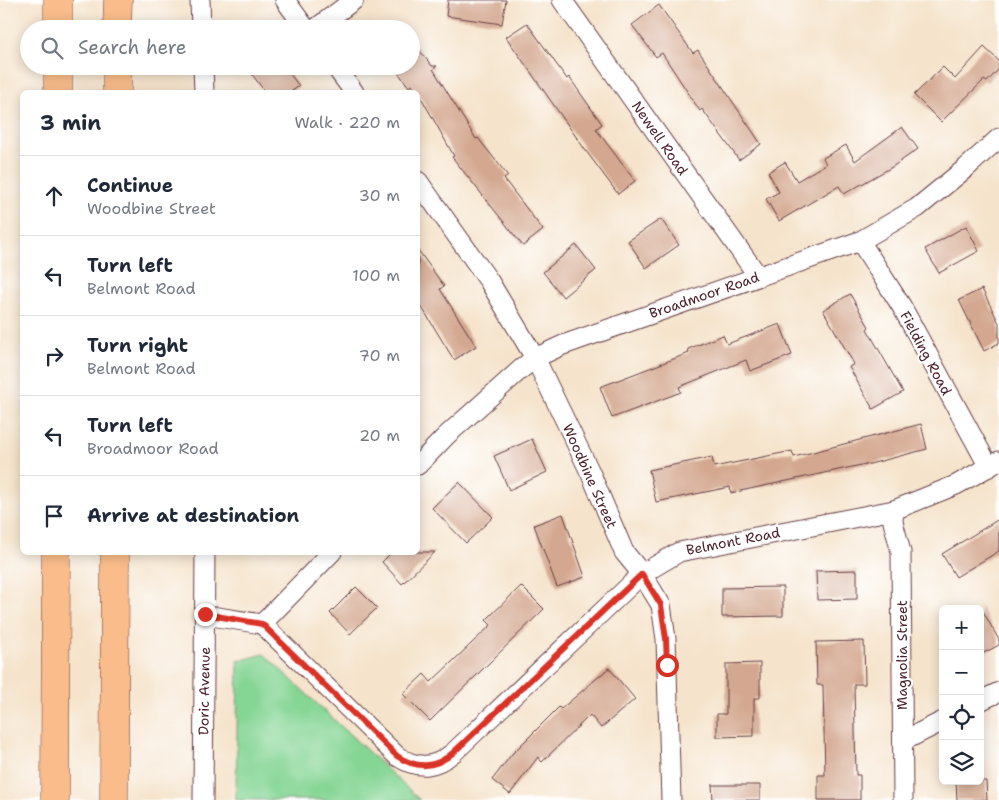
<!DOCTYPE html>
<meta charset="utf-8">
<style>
:root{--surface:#fff;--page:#f2f2f3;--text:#1f2937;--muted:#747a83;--line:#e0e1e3}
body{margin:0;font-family:"Shantell Sans",sans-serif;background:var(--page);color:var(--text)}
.controls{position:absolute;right:15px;bottom:15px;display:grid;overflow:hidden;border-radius:8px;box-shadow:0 2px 12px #0003}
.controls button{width:45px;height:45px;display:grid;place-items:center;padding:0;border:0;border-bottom:1px solid var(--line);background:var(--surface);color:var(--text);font:25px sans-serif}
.stop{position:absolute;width:15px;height:15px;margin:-11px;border:4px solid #d93025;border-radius:50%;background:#fff}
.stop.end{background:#d93025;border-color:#fff;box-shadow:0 1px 5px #0008}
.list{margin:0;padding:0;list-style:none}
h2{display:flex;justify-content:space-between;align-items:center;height:65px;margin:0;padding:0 20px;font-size:21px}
h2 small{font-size:16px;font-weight:400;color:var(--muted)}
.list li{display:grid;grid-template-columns:32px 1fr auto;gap:15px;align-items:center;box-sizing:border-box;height:80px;padding:0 20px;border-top:1px solid var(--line)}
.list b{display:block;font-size:19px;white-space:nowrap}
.list p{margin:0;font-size:16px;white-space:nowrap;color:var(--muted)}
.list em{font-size:16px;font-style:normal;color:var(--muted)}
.icon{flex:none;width:28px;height:28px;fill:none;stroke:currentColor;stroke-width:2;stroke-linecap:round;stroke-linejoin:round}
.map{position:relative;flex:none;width:999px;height:800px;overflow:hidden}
.search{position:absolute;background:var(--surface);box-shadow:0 2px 12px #0003;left:20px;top:20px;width:400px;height:55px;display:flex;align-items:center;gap:12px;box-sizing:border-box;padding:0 18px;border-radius:28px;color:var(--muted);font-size:19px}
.panel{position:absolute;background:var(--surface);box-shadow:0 2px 12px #0003;left:20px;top:90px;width:400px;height:465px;border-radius:8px}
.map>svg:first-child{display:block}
</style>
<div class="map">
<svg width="999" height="800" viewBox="0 0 999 800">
<rect width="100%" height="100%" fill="#fff"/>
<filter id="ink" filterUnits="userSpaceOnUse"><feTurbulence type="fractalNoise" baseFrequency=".02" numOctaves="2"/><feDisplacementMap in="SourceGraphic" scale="10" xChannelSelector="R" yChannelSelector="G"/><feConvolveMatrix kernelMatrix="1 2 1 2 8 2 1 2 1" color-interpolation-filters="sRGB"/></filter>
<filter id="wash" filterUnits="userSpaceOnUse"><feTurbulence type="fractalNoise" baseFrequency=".0096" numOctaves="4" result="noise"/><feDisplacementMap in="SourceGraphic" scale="20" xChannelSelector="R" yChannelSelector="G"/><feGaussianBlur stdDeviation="1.12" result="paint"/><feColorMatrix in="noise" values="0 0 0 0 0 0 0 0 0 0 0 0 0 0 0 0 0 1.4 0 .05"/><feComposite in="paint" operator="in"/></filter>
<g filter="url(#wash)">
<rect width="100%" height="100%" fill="#f5e3cb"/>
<path fill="#85d594" stroke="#687a60" d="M264,654L420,800H236L238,661Z"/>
<g id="blocks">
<g fill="#d4a890">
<path d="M448,0H506L502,24L446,16Z"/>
<path d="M659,5L693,53L698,50L761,144L739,160L702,109L700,111L662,53L656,57L632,25Z"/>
<path d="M527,23L567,79L569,77L602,124L596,129L635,181L618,194L586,151L506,37Z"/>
<path d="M411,40L432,66H437L433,69L476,139L478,138L508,176L504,179L543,230L523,246L452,157L454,156L418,92L412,85L409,87L393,66H411Z"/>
<path d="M984,47L999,61V69L987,82L984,80L941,122L914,95L943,67L955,79Z"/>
<path d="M246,66H284L299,86L291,92H265Z"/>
<path d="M902,127L918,149L892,167L844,194L839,186L779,221L766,199L779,192L768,172L785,162L797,181L826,164L823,158L846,145L855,161Z"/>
<path d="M661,219L679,245L646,268L628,241Z"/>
<path d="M966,226L979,251L939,273L925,249Z"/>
<path d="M576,245L596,270L563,297L543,272Z"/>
<path d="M418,250L444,286L440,289L476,346L454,360L418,301Z"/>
<path d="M982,289L999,323V343L984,351L959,300Z"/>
<path d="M850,294L869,327L867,329L903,392L873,409L849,367L854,364L823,310Z"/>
<path d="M780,324L792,355L750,371L746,360L679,387L681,392L612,418L600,387L689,353L688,349L723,335L727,344Z"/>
<path d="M921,424L927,449L866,465V464L731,493L730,487L656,502L649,470L712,457L714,467L792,451L794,457Z"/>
<path d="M532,439L547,472L509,490L494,456Z"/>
<path d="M459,482L493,517L466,543L432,508Z"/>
<path d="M563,514L585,577L557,587L534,525Z"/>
<path d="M999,519V551L956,577L942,554Z"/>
<path d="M392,552H435L402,584L382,562Z"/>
<path d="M857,570V599L817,600L816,571Z"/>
<path d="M521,586L544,609L430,721L403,694L424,674L431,682L491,625L486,620Z"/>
<path d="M356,587L377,608L350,634L330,613Z"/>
<path d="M783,587V616L722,617V588Z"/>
<path d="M980,606L999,640V645L980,655Z"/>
<path d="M864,641L865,684H854L856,775H860V800H818V775H825L823,685H817L816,642Z"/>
<path d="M760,663V698H754V736L717,737V714H726V664Z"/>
<path d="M609,668L635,699L601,728L590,715L542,762L538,757L510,794L492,780L511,755L559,707L561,709Z"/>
<path d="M956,781H986L987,800H957Z"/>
<path d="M712,785H760V800H713Z"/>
</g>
</g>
</g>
<g filter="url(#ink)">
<use href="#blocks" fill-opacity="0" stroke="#643c43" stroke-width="1"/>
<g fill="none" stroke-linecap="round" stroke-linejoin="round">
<defs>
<g id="street">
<path d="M200,0L201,29"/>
<path d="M285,0L306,29"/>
<path d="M562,0L758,276"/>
<path d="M315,29L354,0"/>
<path d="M203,66L204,92"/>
<path d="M335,66L354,92"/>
<path d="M418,181L489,281L535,358L590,472L624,552L642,574L661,605L666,639L671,800"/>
<path d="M860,241L902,307L989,467"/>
<path d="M418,465L447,435L520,370L535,358L563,345L860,241L917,208L966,168L999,138"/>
<path d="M894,510L893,522L901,552L903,800"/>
<path d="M205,615L262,624L332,552"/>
<path d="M262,624L397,756C418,770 435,768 454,752L642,574L679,552L894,510L956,485L999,461"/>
<path d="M980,701L999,692"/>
<path d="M903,741L943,721"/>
<path d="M203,800L205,552"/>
</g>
<g id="highway">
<path d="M58,29V0"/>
<path d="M117,29L118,0"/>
<path d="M58,92V66"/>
<path d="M117,92V66"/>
<path d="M55,800L56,552"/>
<path d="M114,800L115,552"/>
</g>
</defs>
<use href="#street" stroke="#643c43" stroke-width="21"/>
<use href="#highway" stroke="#643c43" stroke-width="29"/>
<use href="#street" stroke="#fff" stroke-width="19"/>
<use href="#highway" stroke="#f9bc8a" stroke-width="28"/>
</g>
</g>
<g fill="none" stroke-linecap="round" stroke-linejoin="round" filter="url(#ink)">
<path stroke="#d93025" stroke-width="6" d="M205,614L262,624L397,756C418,770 436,768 454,752L642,574L661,605L666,639L667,665"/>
</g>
<g text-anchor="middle" stroke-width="4.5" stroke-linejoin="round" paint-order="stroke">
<g font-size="14" fill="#4a1f2b" stroke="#fff">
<text transform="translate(660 138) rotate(55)" y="5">Newell Road</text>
<text transform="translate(704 295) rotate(-19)" y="5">Broadmoor Road</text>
<text transform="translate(926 353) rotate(62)" y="5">Fielding Road</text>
<text transform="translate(590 476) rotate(66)" y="5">Woodbine Street</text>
<text transform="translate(733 541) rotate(-11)" y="5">Belmont Road</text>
<text transform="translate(902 655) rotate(-90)" y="5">Magnolia Street</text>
<text transform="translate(204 691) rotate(-89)" y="5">Doric Avenue</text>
</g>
</g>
</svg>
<div class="controls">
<button>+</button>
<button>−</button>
<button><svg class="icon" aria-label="locate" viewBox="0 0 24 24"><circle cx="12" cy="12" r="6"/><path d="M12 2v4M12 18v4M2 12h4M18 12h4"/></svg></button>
<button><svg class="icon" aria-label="layers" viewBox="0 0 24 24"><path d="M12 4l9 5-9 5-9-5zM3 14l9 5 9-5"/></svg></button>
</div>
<div class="stop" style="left:667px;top:665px"></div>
<div class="stop end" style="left:205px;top:614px"></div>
<div class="search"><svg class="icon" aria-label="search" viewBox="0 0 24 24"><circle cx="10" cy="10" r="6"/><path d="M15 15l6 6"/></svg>Search here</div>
<section class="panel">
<h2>3 min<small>Walk · 220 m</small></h2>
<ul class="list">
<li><svg class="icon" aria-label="ahead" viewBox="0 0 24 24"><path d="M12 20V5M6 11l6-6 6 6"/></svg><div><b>Continue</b><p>Woodbine Street</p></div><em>30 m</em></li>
<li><svg class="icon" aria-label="left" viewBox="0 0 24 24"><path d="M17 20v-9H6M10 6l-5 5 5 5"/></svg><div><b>Turn left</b><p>Belmont Road</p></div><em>100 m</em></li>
<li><svg class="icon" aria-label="right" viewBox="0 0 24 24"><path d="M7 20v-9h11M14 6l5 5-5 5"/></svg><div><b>Turn right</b><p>Belmont Road</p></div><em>70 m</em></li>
<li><svg class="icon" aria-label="left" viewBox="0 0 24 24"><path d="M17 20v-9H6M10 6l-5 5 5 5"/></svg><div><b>Turn left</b><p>Broadmoor Road</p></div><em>20 m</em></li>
<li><svg class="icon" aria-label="arrive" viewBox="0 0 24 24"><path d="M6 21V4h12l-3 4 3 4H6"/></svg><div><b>Arrive at destination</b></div></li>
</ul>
</section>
</div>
